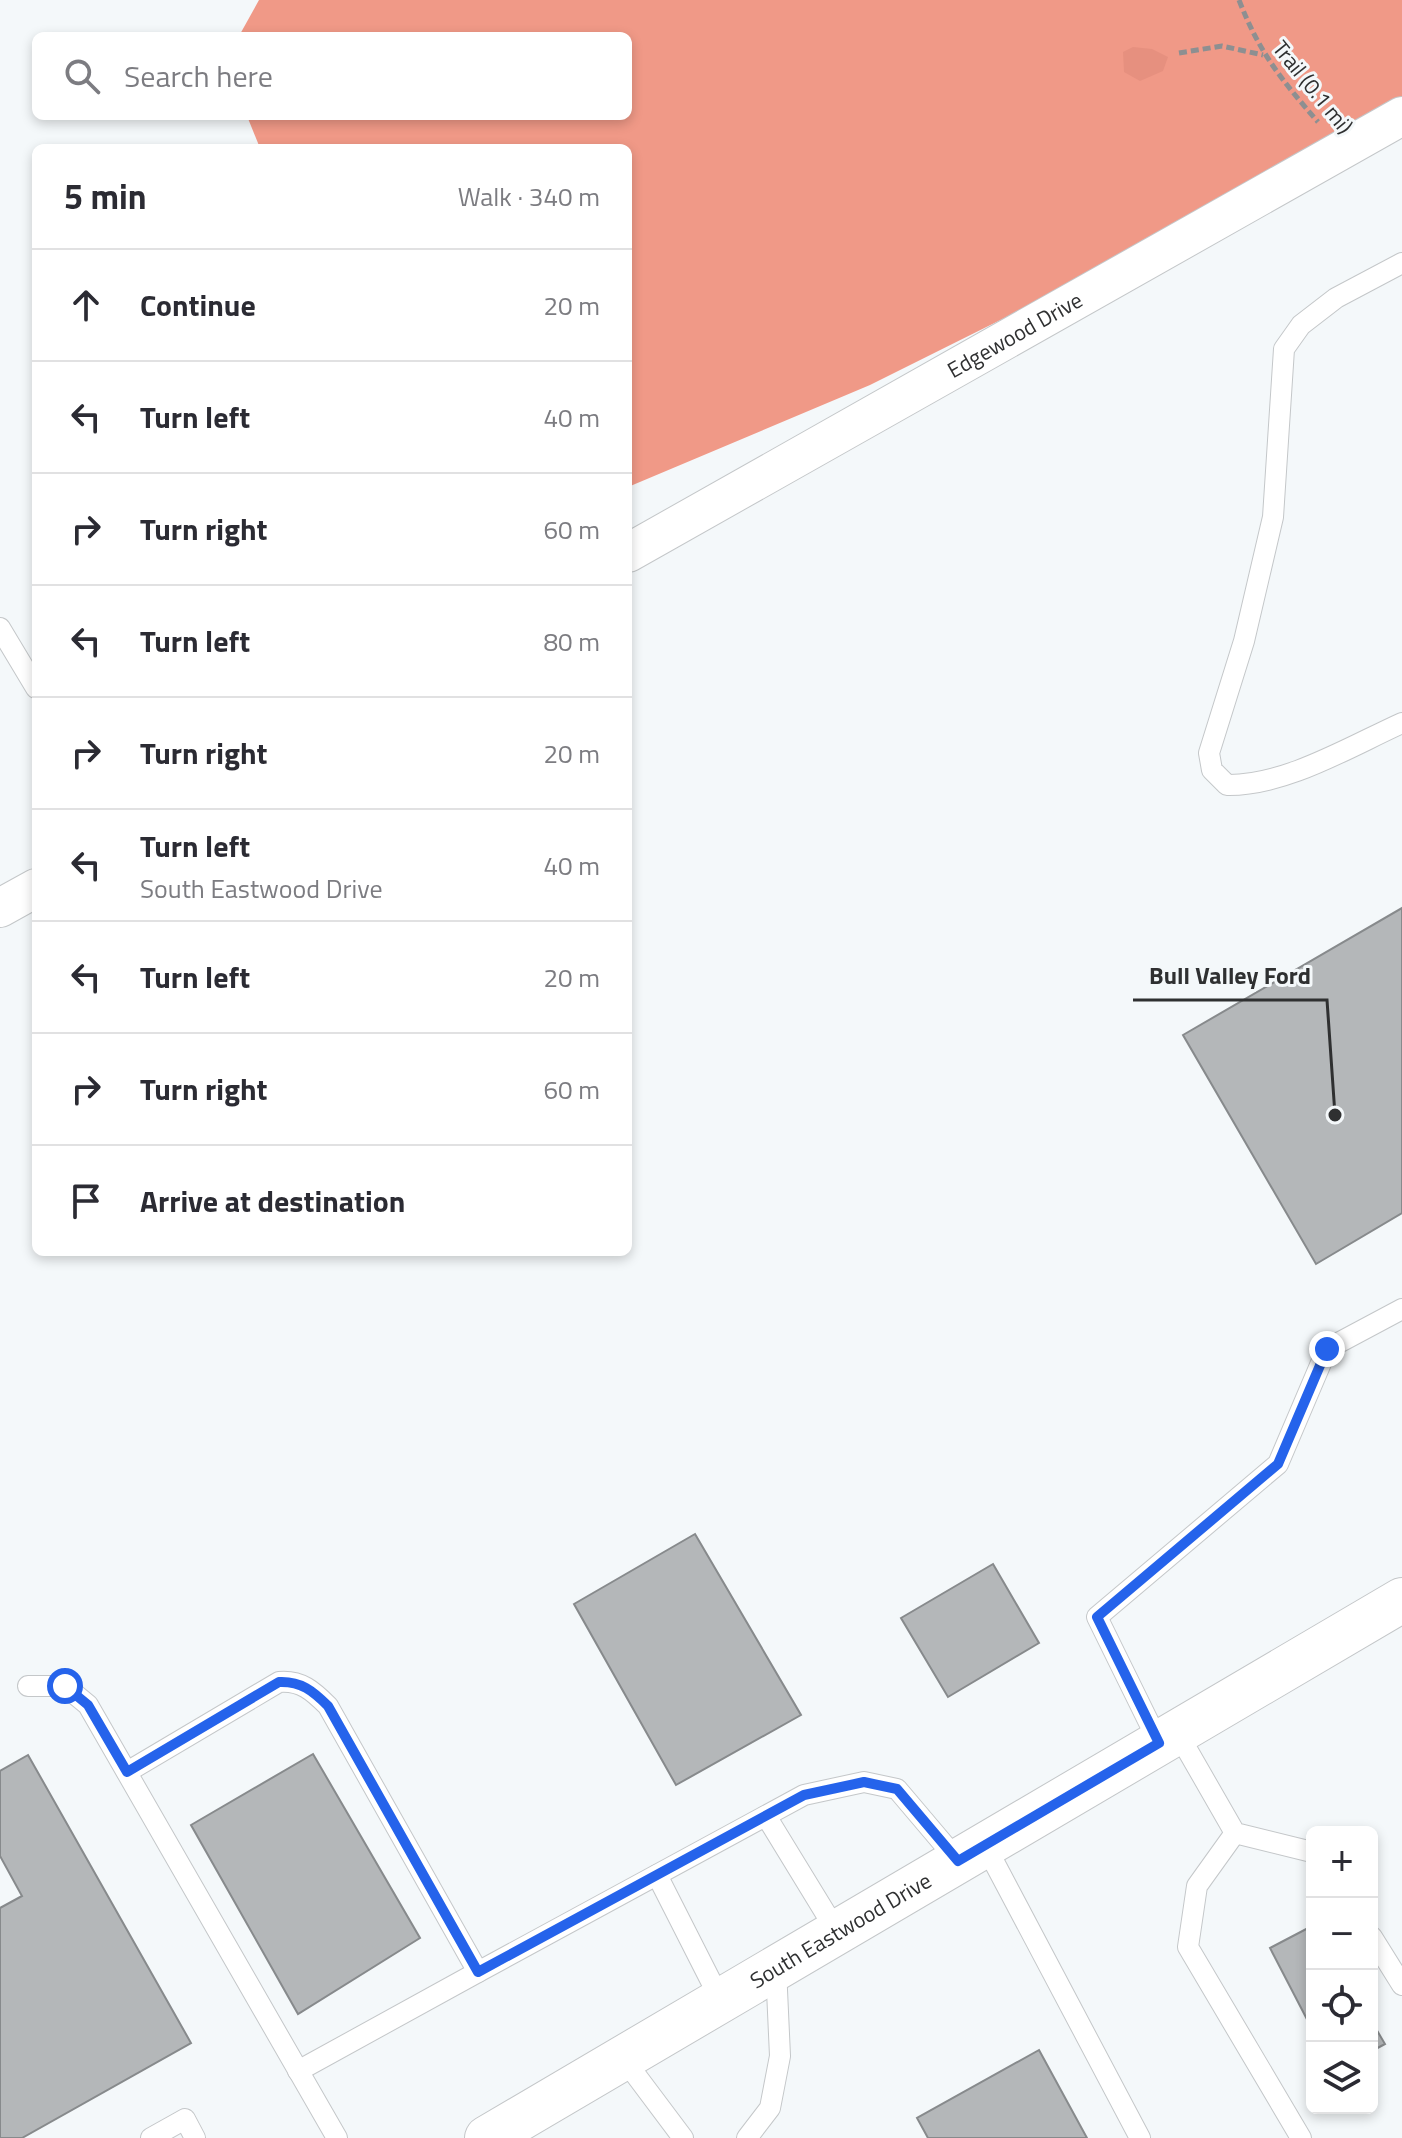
<!DOCTYPE html>
<meta charset="utf-8">
<style>
:root{--surface:#fff;--page:#f7f7f7;--text:#2b2b33;--muted:#7c7c81;--line:#e1e1e2}
body{margin:0;font-family:"Titillium Web",sans-serif;background:var(--page);color:var(--text)}
.controls{position:absolute;right:24px;bottom:24px;display:grid;overflow:hidden;border-radius:12px;box-shadow:0 4px 12px #0003}
.controls button{width:72px;height:72px;display:grid;place-items:center;padding:0;border:0;border-bottom:2px solid var(--line);background:var(--surface);color:var(--text);font:40px sans-serif}
.stop{position:absolute;width:24px;height:24px;margin:-18px;border:6px solid #2563eb;border-radius:50%;background:#fff}
.stop.end{background:#2563eb;border-color:#fff;box-shadow:0 2px 8px #0008}
.list{margin:0;padding:0;list-style:none}
h2{display:flex;justify-content:space-between;align-items:center;height:104px;margin:0;padding:0 32px;font-size:34px}
h2 small{font-size:26px;font-weight:400;color:var(--muted)}
.list li{display:grid;grid-template-columns:52px 1fr auto;gap:24px;align-items:center;box-sizing:border-box;height:112px;padding:0 32px;border-top:2px solid var(--line)}
.list b{display:block;font-size:30px;white-space:nowrap}
.list p{margin:0;font-size:26px;white-space:nowrap;color:var(--muted)}
.list em{font-size:26px;font-style:normal;color:var(--muted)}
.icon{flex:none;width:44px;height:44px;fill:none;stroke:currentColor;stroke-width:2;stroke-linecap:round;stroke-linejoin:round}
.map{position:relative;flex:none;width:1402px;height:2138px;overflow:hidden}
.search{position:absolute;background:var(--surface);box-shadow:0 4px 12px #0003;left:32px;top:32px;width:600px;height:88px;display:flex;align-items:center;gap:20px;box-sizing:border-box;padding:0 28px;border-radius:12px;color:var(--muted);font-size:30px}
.panel{position:absolute;background:var(--surface);box-shadow:0 4px 12px #0003;left:32px;top:144px;width:600px;height:1112px;border-radius:12px}
.map>svg:first-child{display:block}
</style>
<div class="map">
<svg width="1402" height="2138" viewBox="0 0 1402 2138">
<rect width="100%" height="100%" fill="#f4f8fa"/>
<path fill="#f09987" d="M259,0H1402V120L870,385L628,487V148H260L247,116H628V36H239Z"/>
<path fill="#e6907f" d="M1133,47L1152,49L1168,57L1163,71L1140,81L1124,72L1123,52Z"/>
<g fill="#b4b7b9" stroke="#878a8c" stroke-width="2">
<path d="M1402,908V1213L1316,1264L1183,1035Z"/>
<path d="M695,1534L801,1715L676,1785L574,1604Z"/>
<path d="M993,1564L1039,1643L948,1697L901,1618Z"/>
<path d="M313,1754L420,1938L298,2014L191,1825Z"/>
<path d="M28,1755L191,2043L22,2138H0V1908L22,1896L0,1856V1771Z"/>
<path d="M1312,1926V2029L1270,1948Z"/>
<path d="M1372,2022L1385,2044L1372,2051Z"/>
<path d="M1039,2050L1087,2138H928L917,2118Z"/>
</g>
<g fill="none" stroke-linecap="round" stroke-linejoin="round">
<defs>
<g id="lane">
<path d="M1402,263L1336,298L1301,325L1284,349L1273,517L1244,641L1209,753L1212,770L1227,785C1285,786 1349,747 1402,723"/>
<path d="M0,628L36,688"/>
<path d="M28,1686H65L88,1705L337,2138"/>
<path d="M1177,1732L1235,1833L1312,1852"/>
<path d="M1159,1743L1097,1617L1278,1464L1327,1349L1402,1309"/>
<path d="M127,1772L279,1682C301,1680 313,1691 328,1706L478,1972L298,2071"/>
<path d="M766,1816L837,1932"/>
<path d="M1235,1833L1197,1886L1188,1947L1301,2138"/>
<path d="M985,1845L1140,2138"/>
<path d="M657,1875L721,2001"/>
<path d="M1372,1937L1402,1985"/>
<path d="M478,1972L804,1795L864,1782L897,1789L958,1861"/>
<path d="M623,2058L683,2138"/>
<path d="M151,2138L185,2119L195,2138"/>
<path d="M747,2138L770,2108L780,2056L776,1968"/>
</g>
<g id="street">
<path id="s1" d="M628,553L1402,116"/>
<path d="M0,908L36,888"/>
</g>
<g id="primary">
<path id="s2" d="M487,2138L1402,1600"/>
</g>
</defs>
<use href="#lane" stroke="#c4c7c9" stroke-width="22"/>
<use href="#street" stroke="#c4c7c9" stroke-width="40"/>
<use href="#primary" stroke="#c4c7c9" stroke-width="46"/>
<g stroke="#8d8f91" stroke-width="5" stroke-dasharray="8 4" stroke-linecap="butt">
<path d="M1239,0C1260,54 1281,79 1318,122"/>
<path d="M1179,53L1222,46L1263,55"/>
</g>
<use href="#lane" stroke="#fff" stroke-width="20"/>
<use href="#street" stroke="#fff" stroke-width="38"/>
<use href="#primary" stroke="#fff" stroke-width="44"/>
</g>
<g fill="none" stroke-linecap="round" stroke-linejoin="round">
<path stroke="#2563eb" stroke-width="10" d="M65,1686L88,1705L127,1772L279,1682C301,1681 313,1691 328,1706L478,1972L804,1795L864,1782L897,1789L958,1861L1159,1743L1097,1617L1278,1464L1327,1349"/>
</g>
<g text-anchor="middle" stroke-width="6" stroke-linejoin="round" paint-order="stroke">
<g font-size="22" fill="#2f3031" stroke="#f4f8fa">
<text transform="translate(1313 87) rotate(51)" y="8">Trail (0.1 mi)</text>
<text dy="8" stroke="none"><textPath href="#s1" startOffset="444">Edgewood Drive</textPath></text>
<text dy="8" stroke="none"><textPath href="#s2" startOffset="410">South Eastwood Drive</textPath></text>
</g>
</g>
<path fill="none" stroke="#2f3031" stroke-width="3" d="M1335 1115L1327 1000H1133"/>
<circle fill="#2f3031" stroke="#f4f8fa" stroke-width="3" cx="1335" cy="1115" r="8"/>
<g font-size="24" text-anchor="middle" font-weight="bold" fill="#2f3031" stroke="#f4f8fa" stroke-width="6" stroke-linejoin="round" paint-order="stroke">
<text x="1230" y="984">Bull Valley Ford</text>
</g>
</svg>
<div class="controls">
<button>+</button>
<button>−</button>
<button><svg class="icon" aria-label="locate" viewBox="0 0 24 24"><circle cx="12" cy="12" r="6"/><path d="M12 2v4M12 18v4M2 12h4M18 12h4"/></svg></button>
<button><svg class="icon" aria-label="layers" viewBox="0 0 24 24"><path d="M12 4l9 5-9 5-9-5zM3 14l9 5 9-5"/></svg></button>
</div>
<div class="stop" style="left:65px;top:1686px"></div>
<div class="stop end" style="left:1327px;top:1349px"></div>
<div class="search"><svg class="icon" aria-label="search" viewBox="0 0 24 24"><circle cx="10" cy="10" r="6"/><path d="M15 15l6 6"/></svg>Search here</div>
<section class="panel">
<h2>5 min<small>Walk · 340 m</small></h2>
<ul class="list">
<li><svg class="icon" aria-label="ahead" viewBox="0 0 24 24"><path d="M12 20V5M6 11l6-6 6 6"/></svg><div><b>Continue</b></div><em>20 m</em></li>
<li><svg class="icon" aria-label="left" viewBox="0 0 24 24"><path d="M17 20v-9H6M10 6l-5 5 5 5"/></svg><div><b>Turn left</b></div><em>40 m</em></li>
<li><svg class="icon" aria-label="right" viewBox="0 0 24 24"><path d="M7 20v-9h11M14 6l5 5-5 5"/></svg><div><b>Turn right</b></div><em>60 m</em></li>
<li><svg class="icon" aria-label="left" viewBox="0 0 24 24"><path d="M17 20v-9H6M10 6l-5 5 5 5"/></svg><div><b>Turn left</b></div><em>80 m</em></li>
<li><svg class="icon" aria-label="right" viewBox="0 0 24 24"><path d="M7 20v-9h11M14 6l5 5-5 5"/></svg><div><b>Turn right</b></div><em>20 m</em></li>
<li><svg class="icon" aria-label="left" viewBox="0 0 24 24"><path d="M17 20v-9H6M10 6l-5 5 5 5"/></svg><div><b>Turn left</b><p>South Eastwood Drive</p></div><em>40 m</em></li>
<li><svg class="icon" aria-label="left" viewBox="0 0 24 24"><path d="M17 20v-9H6M10 6l-5 5 5 5"/></svg><div><b>Turn left</b></div><em>20 m</em></li>
<li><svg class="icon" aria-label="right" viewBox="0 0 24 24"><path d="M7 20v-9h11M14 6l5 5-5 5"/></svg><div><b>Turn right</b></div><em>60 m</em></li>
<li><svg class="icon" aria-label="arrive" viewBox="0 0 24 24"><path d="M6 21V4h12l-3 4 3 4H6"/></svg><div><b>Arrive at destination</b></div></li>
</ul>
</section>
</div>
